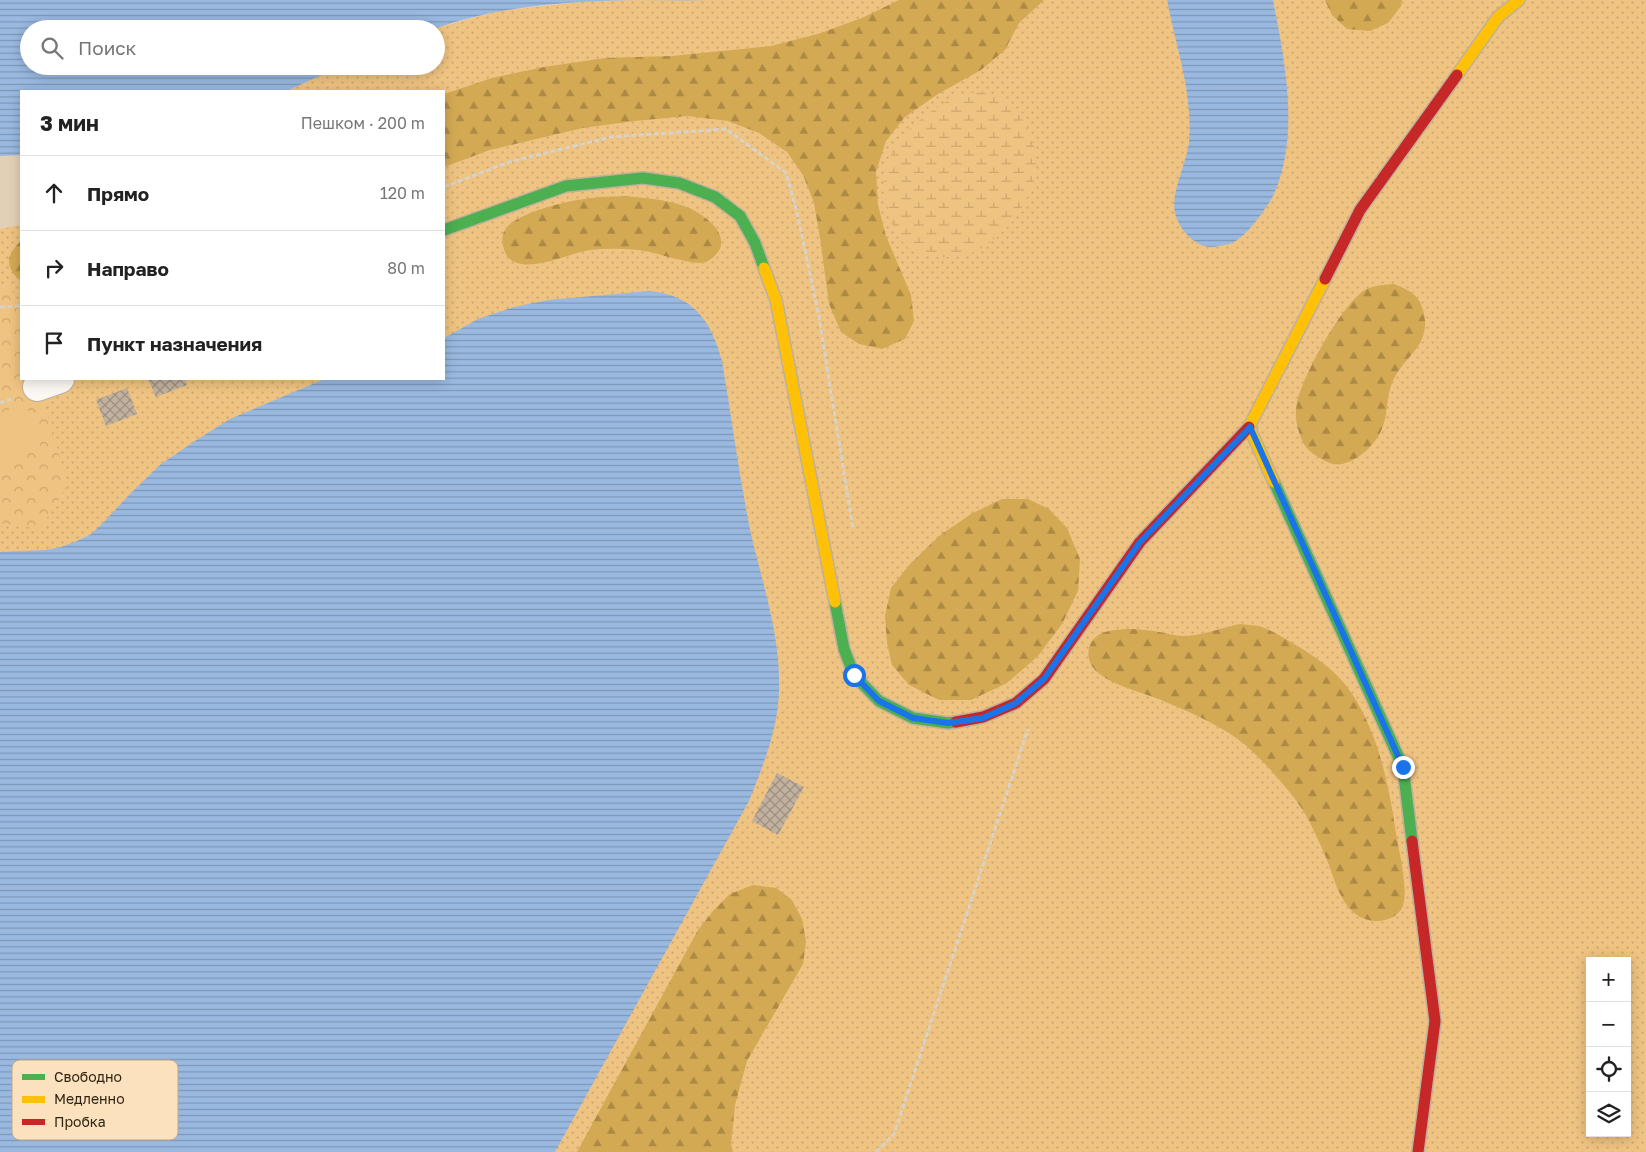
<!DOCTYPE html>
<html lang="ru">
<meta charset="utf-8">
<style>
:root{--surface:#fff;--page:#f2f2f2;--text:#222;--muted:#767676;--line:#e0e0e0}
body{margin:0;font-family:"Golos Text",sans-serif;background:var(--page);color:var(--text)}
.controls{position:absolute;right:15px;bottom:15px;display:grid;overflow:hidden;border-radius:0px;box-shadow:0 2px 12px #0003}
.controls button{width:45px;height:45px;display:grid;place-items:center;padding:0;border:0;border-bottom:1px solid var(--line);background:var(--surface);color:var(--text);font:25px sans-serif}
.stop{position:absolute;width:15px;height:15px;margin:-11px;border:4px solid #1a73e8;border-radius:50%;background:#fff}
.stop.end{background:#1a73e8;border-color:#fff;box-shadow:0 1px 5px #0008}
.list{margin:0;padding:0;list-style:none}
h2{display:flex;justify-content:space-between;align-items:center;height:65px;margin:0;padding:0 20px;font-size:21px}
h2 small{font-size:16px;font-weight:400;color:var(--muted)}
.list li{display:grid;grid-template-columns:32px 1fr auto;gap:15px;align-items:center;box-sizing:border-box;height:75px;padding:0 20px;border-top:1px solid var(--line)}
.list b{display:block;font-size:19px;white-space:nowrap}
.list em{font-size:16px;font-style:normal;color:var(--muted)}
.icon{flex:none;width:28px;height:28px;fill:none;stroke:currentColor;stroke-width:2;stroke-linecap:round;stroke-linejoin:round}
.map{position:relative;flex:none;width:1646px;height:1152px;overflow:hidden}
.search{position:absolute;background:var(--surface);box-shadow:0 2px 12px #0003;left:20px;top:20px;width:425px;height:55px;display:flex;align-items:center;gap:12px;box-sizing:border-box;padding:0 18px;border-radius:28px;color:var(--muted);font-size:19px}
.panel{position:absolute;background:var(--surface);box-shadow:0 2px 12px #0003;left:20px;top:90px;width:425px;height:290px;border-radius:0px}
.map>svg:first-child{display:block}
</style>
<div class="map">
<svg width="1646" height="1152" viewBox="0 0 1646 1152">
<defs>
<pattern id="grass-dots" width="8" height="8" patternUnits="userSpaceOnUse" patternTransform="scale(1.25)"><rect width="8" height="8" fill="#efc381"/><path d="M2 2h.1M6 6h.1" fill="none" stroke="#cda76f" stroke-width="1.8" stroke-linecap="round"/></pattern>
<pattern id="forest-firs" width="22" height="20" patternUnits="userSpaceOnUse" patternTransform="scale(1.25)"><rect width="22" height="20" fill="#d4a954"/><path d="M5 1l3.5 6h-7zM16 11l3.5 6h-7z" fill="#ad8944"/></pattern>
<pattern id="wetland-marsh" width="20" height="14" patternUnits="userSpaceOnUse" patternTransform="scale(1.25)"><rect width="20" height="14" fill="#efc381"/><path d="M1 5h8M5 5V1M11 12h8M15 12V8" fill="none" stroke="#cda76f"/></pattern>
<pattern id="park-crowns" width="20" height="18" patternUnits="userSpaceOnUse" patternTransform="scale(1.25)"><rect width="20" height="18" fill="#efc381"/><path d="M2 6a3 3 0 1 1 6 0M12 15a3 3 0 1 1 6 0" fill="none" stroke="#cda76f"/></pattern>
<pattern id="water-rules" width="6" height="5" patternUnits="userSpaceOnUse" patternTransform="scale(1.25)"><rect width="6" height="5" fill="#9ab9e1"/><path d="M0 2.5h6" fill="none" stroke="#7e96b5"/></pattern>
<pattern id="building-cross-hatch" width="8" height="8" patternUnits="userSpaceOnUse" patternTransform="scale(1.25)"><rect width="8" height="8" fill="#c2b19f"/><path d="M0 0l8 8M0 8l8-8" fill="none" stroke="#9e9080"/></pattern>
</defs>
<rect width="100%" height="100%" fill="#e2d0b6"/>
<path fill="url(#grass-dots)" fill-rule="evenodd" d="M641,0H1646V1152H0V229L21,225V379H444V91H287L341,66H436V29H434L498,11L592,1ZM1590,961H1627V1133H1590Z"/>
<g fill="url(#forest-firs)">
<path d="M899,0H1044L1019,23L1005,50L981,70L938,94L905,117L886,141L876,172L878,205L886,236L911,295L914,321L905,339L882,349L859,344L841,332L829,304L820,238L814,203L803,175L787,152L759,133L728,121L688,116L634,121L583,128L490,150L444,167V94L492,78L544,67L605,58L672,56L771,46L821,33L864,17Z"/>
<path d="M1325,0H1402L1401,6L1388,23L1370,31L1347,29L1332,15Z"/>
<path d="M626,196C660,200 692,200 716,228C720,234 723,242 720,249C716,255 710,262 702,263C692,264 662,255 650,252C630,248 610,248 590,250C569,253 522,277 507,256C501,246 500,233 509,225C524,211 571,200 591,198C603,196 614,197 626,196Z"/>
<path d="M21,241V281C4,267 6,255 21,241Z"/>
<path d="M1394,284C1411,291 1420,295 1424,314C1431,347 1402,357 1392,383C1386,398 1388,417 1381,431C1374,448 1346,472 1327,462C1318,457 1305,450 1302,440C1297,428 1294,416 1297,403C1303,375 1339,310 1362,292C1371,285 1383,285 1394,284Z"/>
<path d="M1002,499H1028L1049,509L1067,528L1080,559L1078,591L1062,624L1038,656L1007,683L971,700H939L909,685L892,665L887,643L885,616L891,588L910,564L939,536L971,514Z"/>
<path d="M1240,624C1246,625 1253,625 1259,626C1271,630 1283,637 1294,644C1315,656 1339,673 1352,694C1379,734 1389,787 1396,833C1399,851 1407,883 1404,901C1402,915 1389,921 1376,921C1346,920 1337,888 1329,865C1324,853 1319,841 1313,829C1307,815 1297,801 1287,789C1272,771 1257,754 1239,740C1216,723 1187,711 1161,700C1141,692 1110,685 1095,670C1083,657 1088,637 1105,632C1121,627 1143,629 1159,632C1167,633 1175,636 1183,636C1202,636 1220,628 1240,624Z"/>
<path d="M753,885L776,888L792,900L802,919L806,942L803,964L747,1061L735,1105L731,1145L733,1152H577L698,930L713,911L730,894Z"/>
</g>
<path fill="url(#wetland-marsh)" d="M979,92C1005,96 1015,104 1027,128C1032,140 1037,152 1036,165C1035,198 1009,231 982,248C966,258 940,259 923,255C908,253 900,240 894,227C887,211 882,186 886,168C893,138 929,109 956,97C963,94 971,93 979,92Z"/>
<path fill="url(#park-crowns)" d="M10,283L21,322V379H37L68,485L40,529L0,523V286Z"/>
<path fill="#efc381" d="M26,404L41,449L0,463V413Z"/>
<g fill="url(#water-rules)">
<path d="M0,0H709C687,1 664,0 641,0C571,1 501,5 434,29H29V66H341L287,91H21V155L0,156Z"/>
<path d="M1167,0H1273C1285,62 1300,135 1274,194C1271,201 1266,207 1262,213C1254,224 1244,237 1232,243C1228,245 1222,245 1218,246C1200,251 1183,234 1177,219C1167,198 1187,164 1189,142C1193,93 1176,47 1167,0Z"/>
<path d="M649,291C694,295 711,321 722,361C732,419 739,477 751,534C763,586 781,637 779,691C778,729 763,766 749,801L555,1152H0V552L46,550L61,547L77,541L91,534L104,522L129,495L161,464L195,441L230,419L322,380L444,379V338L478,319L514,307L548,300Z"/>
</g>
<g fill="url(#building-cross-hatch)">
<path d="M148,379H185L187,385L156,397Z"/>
<path d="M127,388L137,414L106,426L96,400Z"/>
<path d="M777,773L804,787L778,835L752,821Z"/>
</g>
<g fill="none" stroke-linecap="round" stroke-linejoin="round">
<defs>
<path id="street" d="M37,387L60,379"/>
<g id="fast">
<path d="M444,230L566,186L643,178L679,183L715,197L740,216L755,243L764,268"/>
<path d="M1274,482L1403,767L1412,841"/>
<path d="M835,602L844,649L854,675L879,701L913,718L948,723L956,722"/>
</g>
<g id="slow">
<path d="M1457,75L1498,17L1519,0"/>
<path d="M764,268L776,300L835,602"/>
<path d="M1274,482L1249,427L1325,279"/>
</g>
<g id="jam">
<path d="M1325,279L1360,210L1457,75"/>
<path d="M956,722L983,717L1016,703L1044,679L1140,542L1249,427"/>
<path d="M1412,841L1435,1021L1418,1152"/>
</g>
</defs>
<use href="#street" stroke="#beb09c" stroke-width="30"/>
<use href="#fast" stroke="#beb09c" stroke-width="14"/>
<use href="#slow" stroke="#beb09c" stroke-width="14"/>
<use href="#jam" stroke="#beb09c" stroke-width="14"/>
<g stroke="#d8d3ca" stroke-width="3" stroke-dasharray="5 2.5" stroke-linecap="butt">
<path d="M444,187L509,162L611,137L726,129L786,173L797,212L819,317L853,529"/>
<path d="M0,307L21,306"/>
<path d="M0,403L11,399"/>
<path d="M876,1152L894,1134L1028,729"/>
</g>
<use href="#street" stroke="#fbf8f4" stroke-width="28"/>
<use href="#fast" stroke="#4caf50" stroke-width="11"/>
<use href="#slow" stroke="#ffc107" stroke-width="11"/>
<use href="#jam" stroke="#c62828" stroke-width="11"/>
</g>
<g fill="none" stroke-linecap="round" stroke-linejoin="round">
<path stroke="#1a73e8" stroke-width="6" d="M854,675L879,701L913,718L948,723L983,718L1016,703L1044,679L1140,542L1250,427L1403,767"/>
</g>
<rect x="12" y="1060" width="166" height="80" rx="8" fill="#fbe1bd" stroke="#bea88a" stroke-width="1"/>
<rect x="22" y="1074" width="23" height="6" fill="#4caf50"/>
<rect x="22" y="1096" width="23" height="7" fill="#ffc107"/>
<rect x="22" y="1119" width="23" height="6" fill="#c62828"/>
<g font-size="14" fill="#312413">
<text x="54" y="1082">Свободно</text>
<text x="54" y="1104">Медленно</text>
<text x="54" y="1127">Пробка</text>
</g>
</svg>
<div class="controls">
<button>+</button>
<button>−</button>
<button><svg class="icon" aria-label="locate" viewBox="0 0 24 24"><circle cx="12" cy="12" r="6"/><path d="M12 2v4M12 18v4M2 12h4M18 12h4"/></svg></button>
<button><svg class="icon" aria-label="layers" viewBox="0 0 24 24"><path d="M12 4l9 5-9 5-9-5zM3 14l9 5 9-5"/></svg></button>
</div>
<div class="stop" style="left:854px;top:675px"></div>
<div class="stop end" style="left:1403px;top:767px"></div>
<div class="search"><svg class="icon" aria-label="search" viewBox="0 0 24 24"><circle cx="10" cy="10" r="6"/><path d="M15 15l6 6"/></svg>Поиск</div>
<section class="panel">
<h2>3 мин<small>Пешком · 200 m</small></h2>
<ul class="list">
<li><svg class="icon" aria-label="ahead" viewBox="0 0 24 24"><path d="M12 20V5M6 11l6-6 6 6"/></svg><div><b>Прямо</b></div><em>120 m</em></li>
<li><svg class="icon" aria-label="right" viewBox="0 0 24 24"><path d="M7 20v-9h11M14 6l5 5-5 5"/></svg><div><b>Направо</b></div><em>80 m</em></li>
<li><svg class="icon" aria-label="arrive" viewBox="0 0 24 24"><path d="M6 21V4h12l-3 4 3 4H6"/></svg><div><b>Пункт назначения</b></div></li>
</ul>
</section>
</div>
